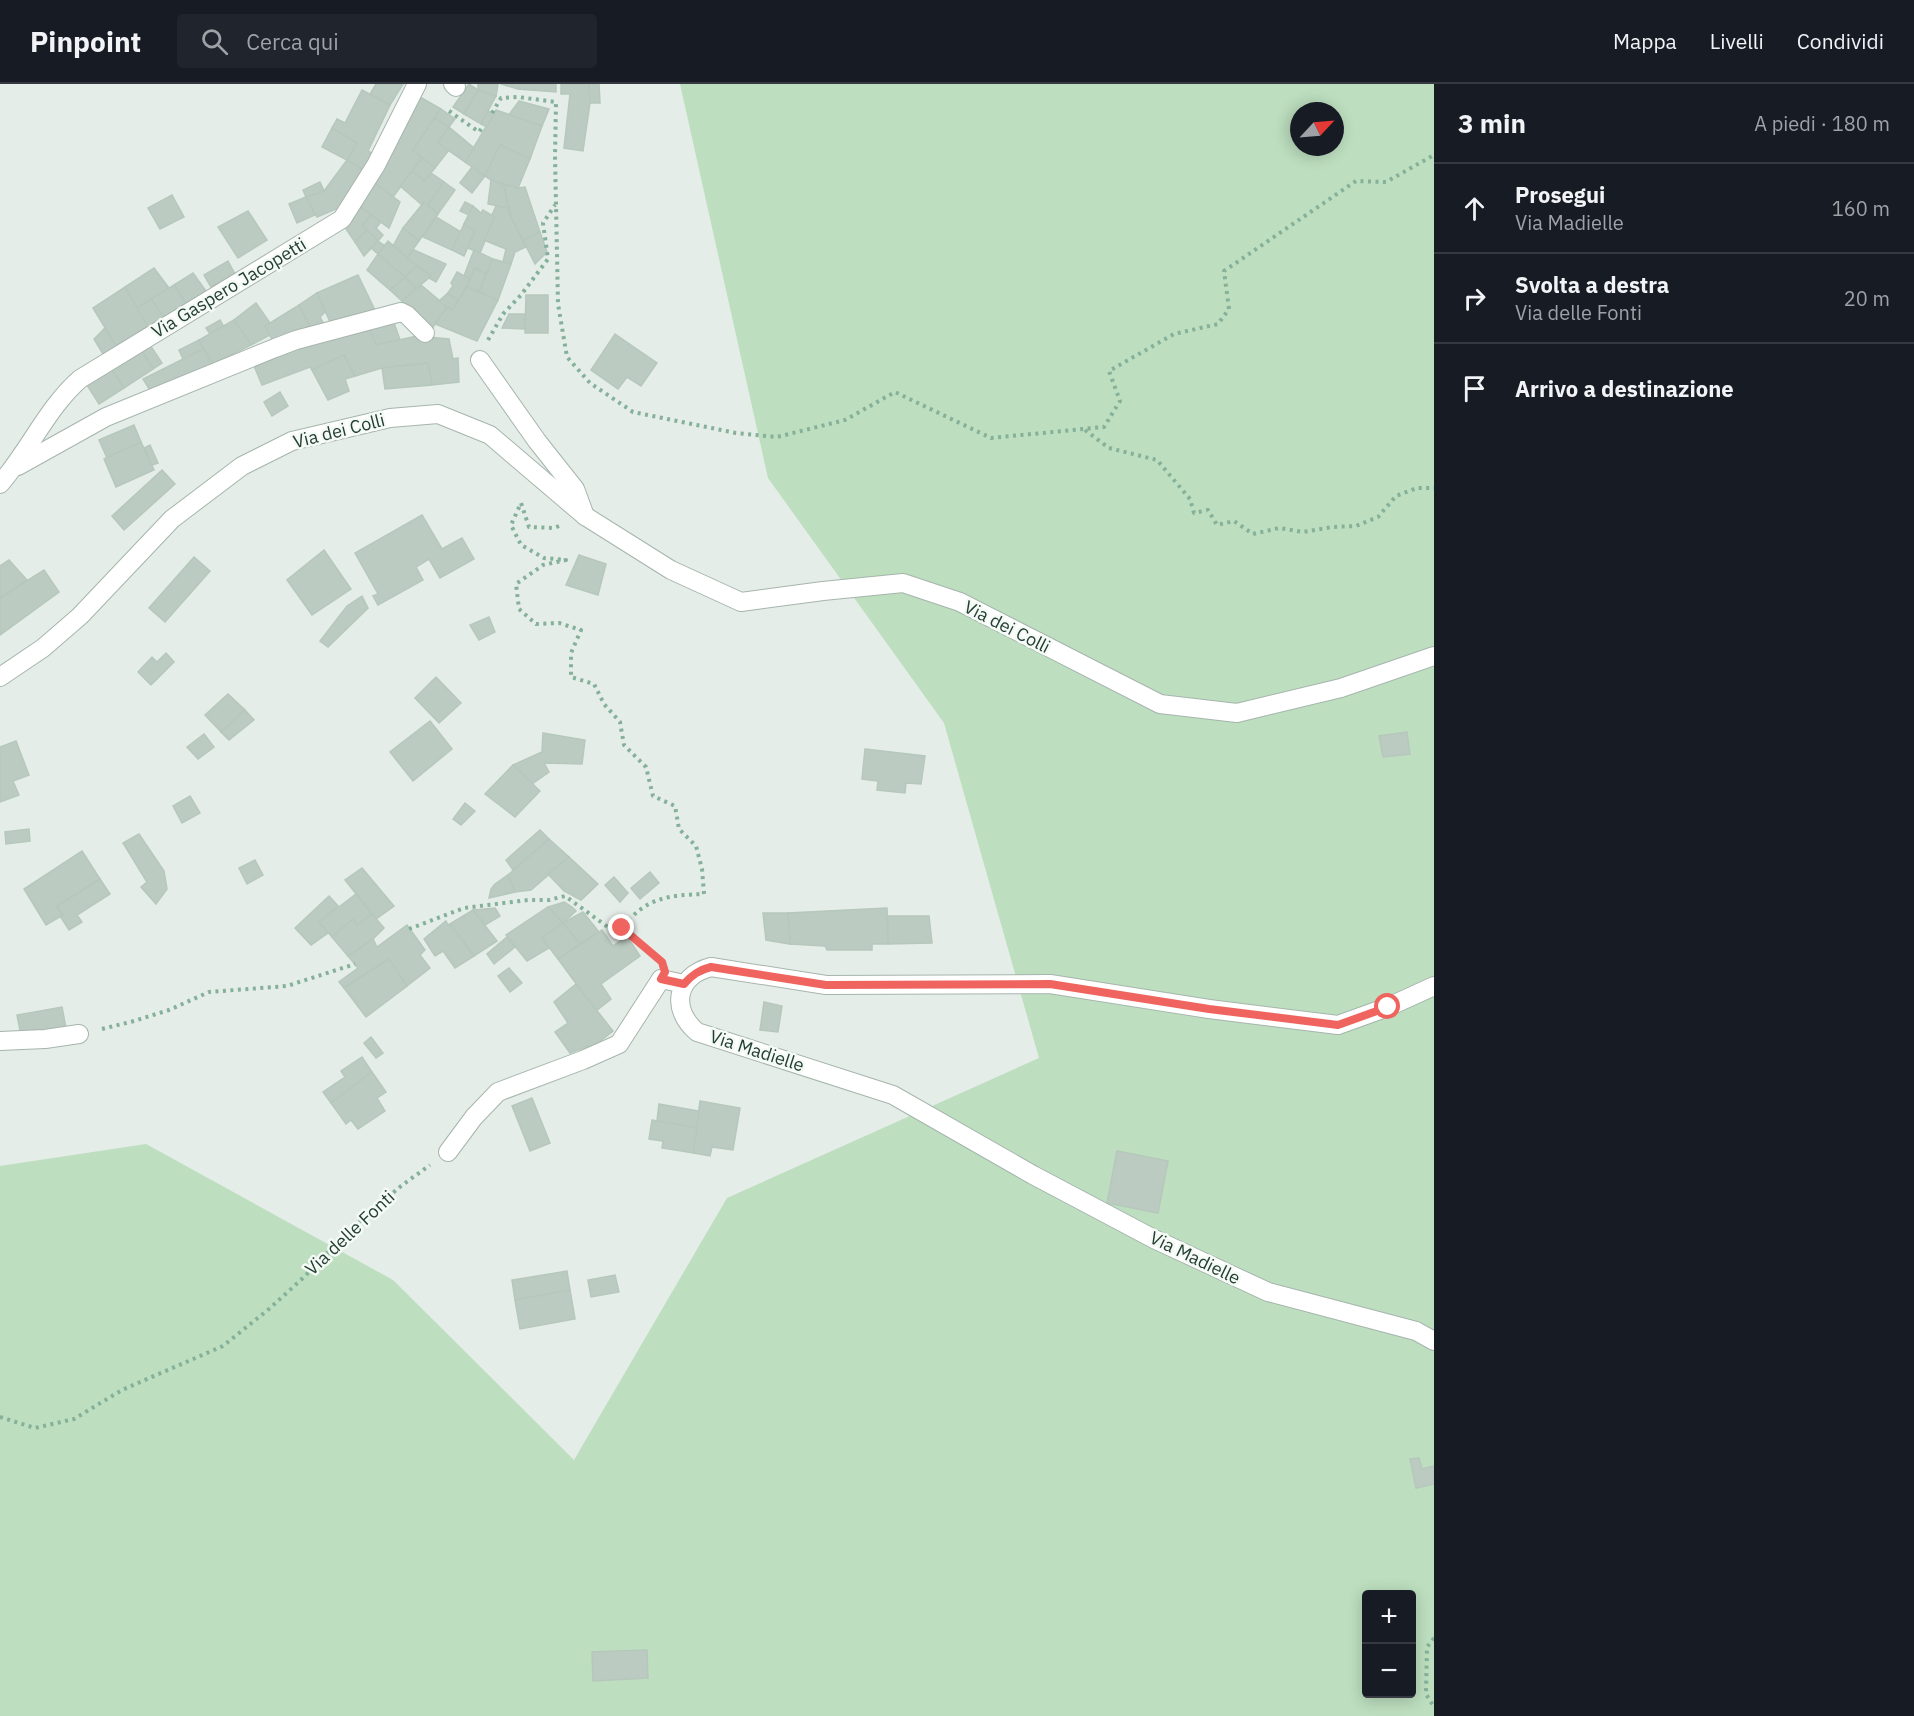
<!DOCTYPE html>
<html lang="it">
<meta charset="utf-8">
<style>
:root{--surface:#171b24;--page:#20242c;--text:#f1f3f6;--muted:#9ea1a6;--line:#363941}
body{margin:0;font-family:"IBM Plex Sans",sans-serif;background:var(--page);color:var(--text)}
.controls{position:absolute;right:18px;bottom:18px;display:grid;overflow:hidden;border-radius:6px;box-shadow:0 3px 15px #0003}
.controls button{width:54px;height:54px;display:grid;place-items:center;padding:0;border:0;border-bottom:2px solid var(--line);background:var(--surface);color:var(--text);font:30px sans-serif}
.compass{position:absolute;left:1290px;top:18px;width:54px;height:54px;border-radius:50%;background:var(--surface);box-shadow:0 3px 15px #0003;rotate:64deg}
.stop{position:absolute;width:18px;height:18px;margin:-14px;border:4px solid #f0645f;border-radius:50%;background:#fff}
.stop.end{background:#f0645f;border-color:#fff;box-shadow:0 2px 6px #0008}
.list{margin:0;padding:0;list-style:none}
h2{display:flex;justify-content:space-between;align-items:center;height:78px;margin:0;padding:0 24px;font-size:26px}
h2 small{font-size:20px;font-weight:400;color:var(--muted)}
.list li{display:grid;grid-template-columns:39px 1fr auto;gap:18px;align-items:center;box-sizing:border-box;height:90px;padding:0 24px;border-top:2px solid var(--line)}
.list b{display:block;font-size:22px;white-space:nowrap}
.list p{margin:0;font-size:20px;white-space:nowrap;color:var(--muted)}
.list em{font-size:20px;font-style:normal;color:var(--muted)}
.icon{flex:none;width:33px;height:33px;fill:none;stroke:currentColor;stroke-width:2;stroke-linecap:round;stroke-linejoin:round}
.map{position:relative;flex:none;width:1434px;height:1632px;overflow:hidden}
header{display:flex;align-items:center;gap:36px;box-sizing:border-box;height:84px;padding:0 30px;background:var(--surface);border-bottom:2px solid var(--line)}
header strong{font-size:28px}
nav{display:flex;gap:33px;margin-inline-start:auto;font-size:21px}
.search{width:420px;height:54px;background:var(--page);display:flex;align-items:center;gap:15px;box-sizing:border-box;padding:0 21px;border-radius:6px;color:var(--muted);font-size:22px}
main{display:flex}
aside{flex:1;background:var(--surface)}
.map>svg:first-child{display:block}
</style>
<header>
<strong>Pinpoint</strong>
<div class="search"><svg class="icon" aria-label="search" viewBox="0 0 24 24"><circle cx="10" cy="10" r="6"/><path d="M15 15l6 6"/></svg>Cerca qui</div>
<nav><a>Mappa</a><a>Livelli</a><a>Condividi</a></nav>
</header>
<main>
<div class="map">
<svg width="1434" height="1632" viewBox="0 0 1434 1632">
<rect width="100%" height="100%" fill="#e4ede7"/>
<path fill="#bddebf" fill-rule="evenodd" d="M680,0H1434V1632H0V1082L146,1060L393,1196L574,1376L727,1114L1039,974L944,639L768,394ZM1299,27H1335V63H1299ZM1366,1510H1412V1610H1366Z"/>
<g fill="#bccbc2" stroke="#b6c7bc" stroke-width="1.5">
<path d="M376,0H403L390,21L370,10Z"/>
<path d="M469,0L478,6L464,30L453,23Z"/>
<path d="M478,0H498L496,12L478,6Z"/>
<path d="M501,0H519L518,5Z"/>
<path d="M519,0H556V8L518,5Z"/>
<path d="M561,0H589L590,19L583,67L564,64L570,10H561Z"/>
<path d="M589,0H599L600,19H590Z"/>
<path d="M362,6L390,21L368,67L375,71L365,87L347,76L357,59L332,44L337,35L345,39Z"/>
<path d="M478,6L496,12L481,40L464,30Z"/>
<path d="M420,13L441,25L413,66L422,74L393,113L372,97Z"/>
<path d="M519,17L549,25L542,42L508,32Z"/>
<path d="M441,25L455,35L449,43L434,34Z"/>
<path d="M496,26L542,42L530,75L500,61L485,92L465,78Z"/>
<path d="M488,27L494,30L487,43L481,40Z"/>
<path d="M434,34L449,43L438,59L449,66L435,84L413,66Z"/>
<path d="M449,43L474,64L465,78L438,59Z"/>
<path d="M332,44L357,59L347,76L322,63Z"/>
<path d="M500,61L530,75L518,104L491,96L485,92Z"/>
<path d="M422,74L435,84L424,97L412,87Z"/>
<path d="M347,76L365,87L341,123L317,133L306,113L324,107Z"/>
<path d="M472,83L485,92L472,109L460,99Z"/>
<path d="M412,87L424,97L431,89L444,98L428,121L424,118L422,121L400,102Z"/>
<path d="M491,96L504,101L508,124L488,120Z"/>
<path d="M372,97L400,118L389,144L359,122Z"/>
<path d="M320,98L324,107L306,113L303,106Z"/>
<path d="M444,98L455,106L438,130L428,121Z"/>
<path d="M504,101L518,104L525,103L540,148L523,156L511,133Z"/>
<path d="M172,111L184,133L160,145L148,124Z"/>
<path d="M306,113L315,131L297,139L289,120Z"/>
<path d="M424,118L438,130L419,157L403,144Z"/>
<path d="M465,118L473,122L469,131L460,127Z"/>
<path d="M359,122L371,131L362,142L367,146L355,158L346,145Z"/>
<path d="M473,122L481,129L483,126L495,133L480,169L468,164L475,147L464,140Z"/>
<path d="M496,122L508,124L511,133L526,163L515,168L511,180L503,178L506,165L484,156L495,133L492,131Z"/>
<path d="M248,127L267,156L238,174L218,143Z"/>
<path d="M371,131L381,138L376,144L383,151L378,157L362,142Z"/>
<path d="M436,133L461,148L452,166L423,153Z"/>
<path d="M464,140L475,147L464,172L452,166Z"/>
<path d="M403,144L419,157L407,174L393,162Z"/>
<path d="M367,146L378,157L364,172L355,158Z"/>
<path d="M540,148L547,168L535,180L523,156Z"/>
<path d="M378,157L385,162L378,170L371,164Z"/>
<path d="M388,157L417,182L405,193L378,170Z"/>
<path d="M414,166L446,180L436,198L429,194L431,192L407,174Z"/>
<path d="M474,166L493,175L486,190L475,184L470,195L464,192Z"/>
<path d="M378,170L405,193L390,206L367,186Z"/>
<path d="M493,175L511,180L498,216L479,208Z"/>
<path d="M228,177L235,190L211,203L204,191Z"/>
<path d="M417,182L431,192L416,205L405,193Z"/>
<path d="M154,184L169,204L137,224L125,203Z"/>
<path d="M475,184L486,190L479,208L467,203Z"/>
<path d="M457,188L470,195L459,216L447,210L453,202L451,199Z"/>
<path d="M193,189L206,207L186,220L174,201Z"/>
<path d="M358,191L375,226L331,240L317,209Z"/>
<path d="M405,193L416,205L402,217L390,206Z"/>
<path d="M174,201L186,220L163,233L151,215Z"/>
<path d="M421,201L447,223L431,246L402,217Z"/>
<path d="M125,203L148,242L116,262L93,224Z"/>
<path d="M467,203L498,216L477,257L435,240L447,223L452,226Z"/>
<path d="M317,209L325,228L320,233L325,242L312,247L299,221Z"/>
<path d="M447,210L459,216L452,226L439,217Z"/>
<path d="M526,211H548V249H525Z"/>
<path d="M151,215L163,233L148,242L137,224Z"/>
<path d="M256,219L270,239L265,242L270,251L251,261L234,236Z"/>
<path d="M299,221L312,247L274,259L265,242Z"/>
<path d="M509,230H525V245L502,244Z"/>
<path d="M220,236L224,243L210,250L206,244Z"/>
<path d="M234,236L251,261L213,280L199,256Z"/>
<path d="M393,236L400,256L376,261L368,241Z"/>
<path d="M368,241L376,261L417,252L449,255L453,275L458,274L459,298L432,301L428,279L382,284L355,292L344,271L312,286L310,283L262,301L252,277Z"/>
<path d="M105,244L116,262L103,270L94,255Z"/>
<path d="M615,250L657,279L641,302L627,293L618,305L591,286Z"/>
<path d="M199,256L203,265L183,275L179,266Z"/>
<path d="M150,261L162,279L153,285L141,266Z"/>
<path d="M203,265L213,280L153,311L143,295Z"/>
<path d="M141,266L153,285L124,304L111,285Z"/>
<path d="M344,271L355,292L345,295L349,307L328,316L312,286Z"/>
<path d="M428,279L432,301L385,305L382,284Z"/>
<path d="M111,285L124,304L99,320L87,301Z"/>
<path d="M280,308L288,322L272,332L264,318Z"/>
<path d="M134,341L141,358L107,374L99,356Z"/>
<path d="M141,358L154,386L116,403L104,375Z"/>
<path d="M150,361L158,379L152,381L144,364Z"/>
<path d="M162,386L175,400L124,446L112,432Z"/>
<path d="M422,431L442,465L462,454L474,475L440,494L429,475L416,483L423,496L378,521L373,512L378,510L355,469Z"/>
<path d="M324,466L351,505L312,531L287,496Z"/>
<path d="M579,471L606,480L598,511L566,501Z"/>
<path d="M194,473L210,487L165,538L149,524Z"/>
<path d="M9,476L27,496L0,514V482Z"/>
<path d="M44,486L59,508L0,551V514Z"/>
<path d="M362,512L368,524L328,563L320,557L347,522Z"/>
<path d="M489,533L495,548L479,556L470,541Z"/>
<path d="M166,569L174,578L151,601L138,588L152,573L157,578Z"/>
<path d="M436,593L461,619L439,639L415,614Z"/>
<path d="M228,610L245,626L221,648L205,631Z"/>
<path d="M245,626L254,636L229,656L221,648Z"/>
<path d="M430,637L452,665L413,697L390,668Z"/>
<path d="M1407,648L1410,670L1383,673L1379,652Z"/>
<path d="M543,649L585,656L582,680L544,679L549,688L532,700L513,681L542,668Z"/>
<path d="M204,650L214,663L198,675L187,663Z"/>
<path d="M16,657L29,691L13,697L19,711L0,718V663Z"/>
<path d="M865,665L925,672L921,700L906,699L905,709L877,706L878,697L862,695Z"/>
<path d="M513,681L540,707L515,733L485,710Z"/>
<path d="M190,712L200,729L182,739L173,722Z"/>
<path d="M465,719L475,727L461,741L453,735Z"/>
<path d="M29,745L30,757L6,760L5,748Z"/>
<path d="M540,746L549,755L513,786L506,776Z"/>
<path d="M139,750L164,787L167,805L156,820L141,803L147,798L123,759Z"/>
<path d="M549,755L569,773L531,806L515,808L508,791Z"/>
<path d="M82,767L100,795L57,822L63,831L46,841L24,805Z"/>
<path d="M569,773L598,800L581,816L564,807L548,790Z"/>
<path d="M255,776L263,791L247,800L239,784Z"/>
<path d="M362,784L394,822L376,835L345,796Z"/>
<path d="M650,788L659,799L640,815L631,804Z"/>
<path d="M508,791L515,808L489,814L491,805L495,800Z"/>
<path d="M614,793L628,809L620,818L605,801Z"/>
<path d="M100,795L110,810L77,831L82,838L69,846L60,832L63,831L57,822Z"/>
<path d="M356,810L372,830L357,841L353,835L332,853L319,838Z"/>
<path d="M329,812L338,822L319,838L328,849L311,861L295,844Z"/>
<path d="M564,818L572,823L576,827L563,839L548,823Z"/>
<path d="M548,823L563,839L542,854L549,864L527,877L506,851Z"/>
<path d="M495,824L500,832L485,841L473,826Z"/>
<path d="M887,824L888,860H872V866H827L825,862L790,860L788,829Z"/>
<path d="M473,826L497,857L474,872L450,840Z"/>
<path d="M583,828L599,848L580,860L563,839Z"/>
<path d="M763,829H788L790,860L766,856Z"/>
<path d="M372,830L384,844L373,855L348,872L332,853L353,835L357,841Z"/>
<path d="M888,832H929L932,859L888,860Z"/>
<path d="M446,837L448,841L450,840L474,872L455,884L443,867L435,872L424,855Z"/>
<path d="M563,839L580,860L558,875L542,854Z"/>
<path d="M407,841L425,866L420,871L430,884L407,902L389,875L344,904L339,898L358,884L348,872L373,855L377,863Z"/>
<path d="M602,846L613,862L627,852L640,872L601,900L611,915L596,927L558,875Z"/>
<path d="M507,853L515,863L494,880L487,870Z"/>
<path d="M389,875L407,902L366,933L344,904Z"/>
<path d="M509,884L522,899L510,908L498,892Z"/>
<path d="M576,900L613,947L590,965L588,962L570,969L555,948L568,939L554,918Z"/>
<path d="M764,918L782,922L778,948L760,946Z"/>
<path d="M62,923L66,944L21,951L17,931Z"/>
<path d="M371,953L383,969L376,974L364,959Z"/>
<path d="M362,973L372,988L331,1019L323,1008L345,993L341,987Z"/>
<path d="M372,988L386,1008L377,1014L385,1027L358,1045L351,1036L346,1040L331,1019Z"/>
<path d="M532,1014L550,1059L530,1067L512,1022Z"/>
<path d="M700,1017L740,1024L733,1066L712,1063L710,1072L693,1069Z"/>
<path d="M659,1020L699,1027L697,1044L657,1037Z"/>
<path d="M652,1036L697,1044L693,1069L662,1064L663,1057L649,1055Z"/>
<path d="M1117,1067L1168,1077L1158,1129L1107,1119Z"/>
<path d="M567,1187L570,1206L515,1216L512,1196Z"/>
<path d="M615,1191L619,1208L591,1213L588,1196Z"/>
<path d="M570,1206L575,1235L520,1245L515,1216Z"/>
<path d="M1419,1374L1422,1385L1434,1382V1400L1416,1404L1410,1375Z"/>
<path d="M647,1566L648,1594L593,1597L592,1568Z"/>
</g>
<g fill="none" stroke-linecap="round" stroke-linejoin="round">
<defs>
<g id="minor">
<path d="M453,0L456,3"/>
<path d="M480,276L537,357L575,405L585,432"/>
<path d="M18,382L106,333L275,264L296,256L401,228L407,231L425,249"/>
<path d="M0,400C29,367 47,324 80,295L342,135L376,81L417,0"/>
<path d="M0,957L45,955L79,950"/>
<path d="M448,1068L474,1033L498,1008L583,976L619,960L661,895L684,900"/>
</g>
<g id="tertiary">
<path d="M0,593L43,564L80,532L172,435L242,382L292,357L390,334L438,330L490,351L585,432L671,486L741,518L823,507L903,499L960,518L1160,620L1237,629L1341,604L1434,572"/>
<path d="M1434,902L1388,923L1338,941L1209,925L1050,900L826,901L711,883C676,892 670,925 697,948L893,1011L1033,1091L1154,1155L1268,1208L1416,1247L1434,1257"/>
</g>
</defs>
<use href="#minor" stroke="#a6b5ad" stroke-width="20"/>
<use href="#tertiary" stroke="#a6b5ad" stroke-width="20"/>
<g stroke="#85b099" stroke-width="4" stroke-dasharray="3 4.5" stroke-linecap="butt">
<path d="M449,27L479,48L483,42"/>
<path d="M492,29L501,14L518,13L556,18L555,72L558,220L567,273L590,299L633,328L736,349L777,353L845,336L895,308L991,354L1104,343L1120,317L1109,287L1174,250L1218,240L1229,225L1224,187L1356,97L1386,98L1434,71"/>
<path d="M488,256L503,230L521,211L548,175L543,139L555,121"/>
<path d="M1085,346L1109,364L1157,376L1190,415L1194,429L1208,426L1217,441L1234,437L1253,450L1279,444L1303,448L1332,443L1356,442L1378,433L1396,412L1417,404H1434"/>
<path d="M559,442L554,444L529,443L521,419L511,441L521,461L544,474L566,476L543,481L516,500L519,525L536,540L559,539L581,546L571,569V593L594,600L604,620L620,638L624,661L646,683L653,712L675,722L679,745L696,762L702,785L704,810C668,811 645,814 622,844"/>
<path d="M409,845L464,824L528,816H549L565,812L612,846L622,844L655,872"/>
<path d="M102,945L134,937L169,926L209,908L287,902L355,880"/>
<path d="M0,1333L35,1344L74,1335L122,1306L223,1262L269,1225L303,1194L352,1144L401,1102L430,1081"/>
<path d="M1434,1554L1427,1563L1426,1610L1434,1623"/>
</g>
<use href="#minor" stroke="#fff" stroke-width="18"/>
<use href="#tertiary" stroke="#fff" stroke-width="18"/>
</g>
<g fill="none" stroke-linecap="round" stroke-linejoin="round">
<path stroke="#f0645f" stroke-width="8" d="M622,844L662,878L665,888L661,895L684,900C692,891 699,886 711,883L826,901L1050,900L1209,925L1338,941L1388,923"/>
</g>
<g text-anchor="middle" stroke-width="5" stroke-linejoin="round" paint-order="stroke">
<g font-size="18" fill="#233f32" stroke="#f5faf6">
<text transform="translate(229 204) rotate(-31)" y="6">Via Gaspero Jacopetti</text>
<text transform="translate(339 347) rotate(-14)" y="6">Via dei Colli</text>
<text transform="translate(1007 543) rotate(27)" y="6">Via dei Colli</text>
<text transform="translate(757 967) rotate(18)" y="6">Via Madielle</text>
<text transform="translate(350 1149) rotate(-43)" y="6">Via delle Fonti</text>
<text transform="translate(1195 1174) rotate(26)" y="6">Via Madielle</text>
</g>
</g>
</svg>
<div class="controls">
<button>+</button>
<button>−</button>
</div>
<svg class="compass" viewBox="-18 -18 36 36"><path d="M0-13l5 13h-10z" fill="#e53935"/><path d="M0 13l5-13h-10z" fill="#9ea1a6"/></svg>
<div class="stop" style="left:1388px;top:923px"></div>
<div class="stop end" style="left:622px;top:844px"></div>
</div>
<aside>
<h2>3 min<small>A piedi · 180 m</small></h2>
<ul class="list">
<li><svg class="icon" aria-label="ahead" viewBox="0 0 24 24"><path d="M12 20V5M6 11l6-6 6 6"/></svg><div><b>Prosegui</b><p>Via Madielle</p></div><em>160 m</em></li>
<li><svg class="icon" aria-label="right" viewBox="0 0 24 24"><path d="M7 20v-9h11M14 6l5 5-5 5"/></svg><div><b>Svolta a destra</b><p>Via delle Fonti</p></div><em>20 m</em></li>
<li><svg class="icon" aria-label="arrive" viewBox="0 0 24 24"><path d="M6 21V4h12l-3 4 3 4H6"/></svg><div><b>Arrivo a destinazione</b></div></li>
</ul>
</aside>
</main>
